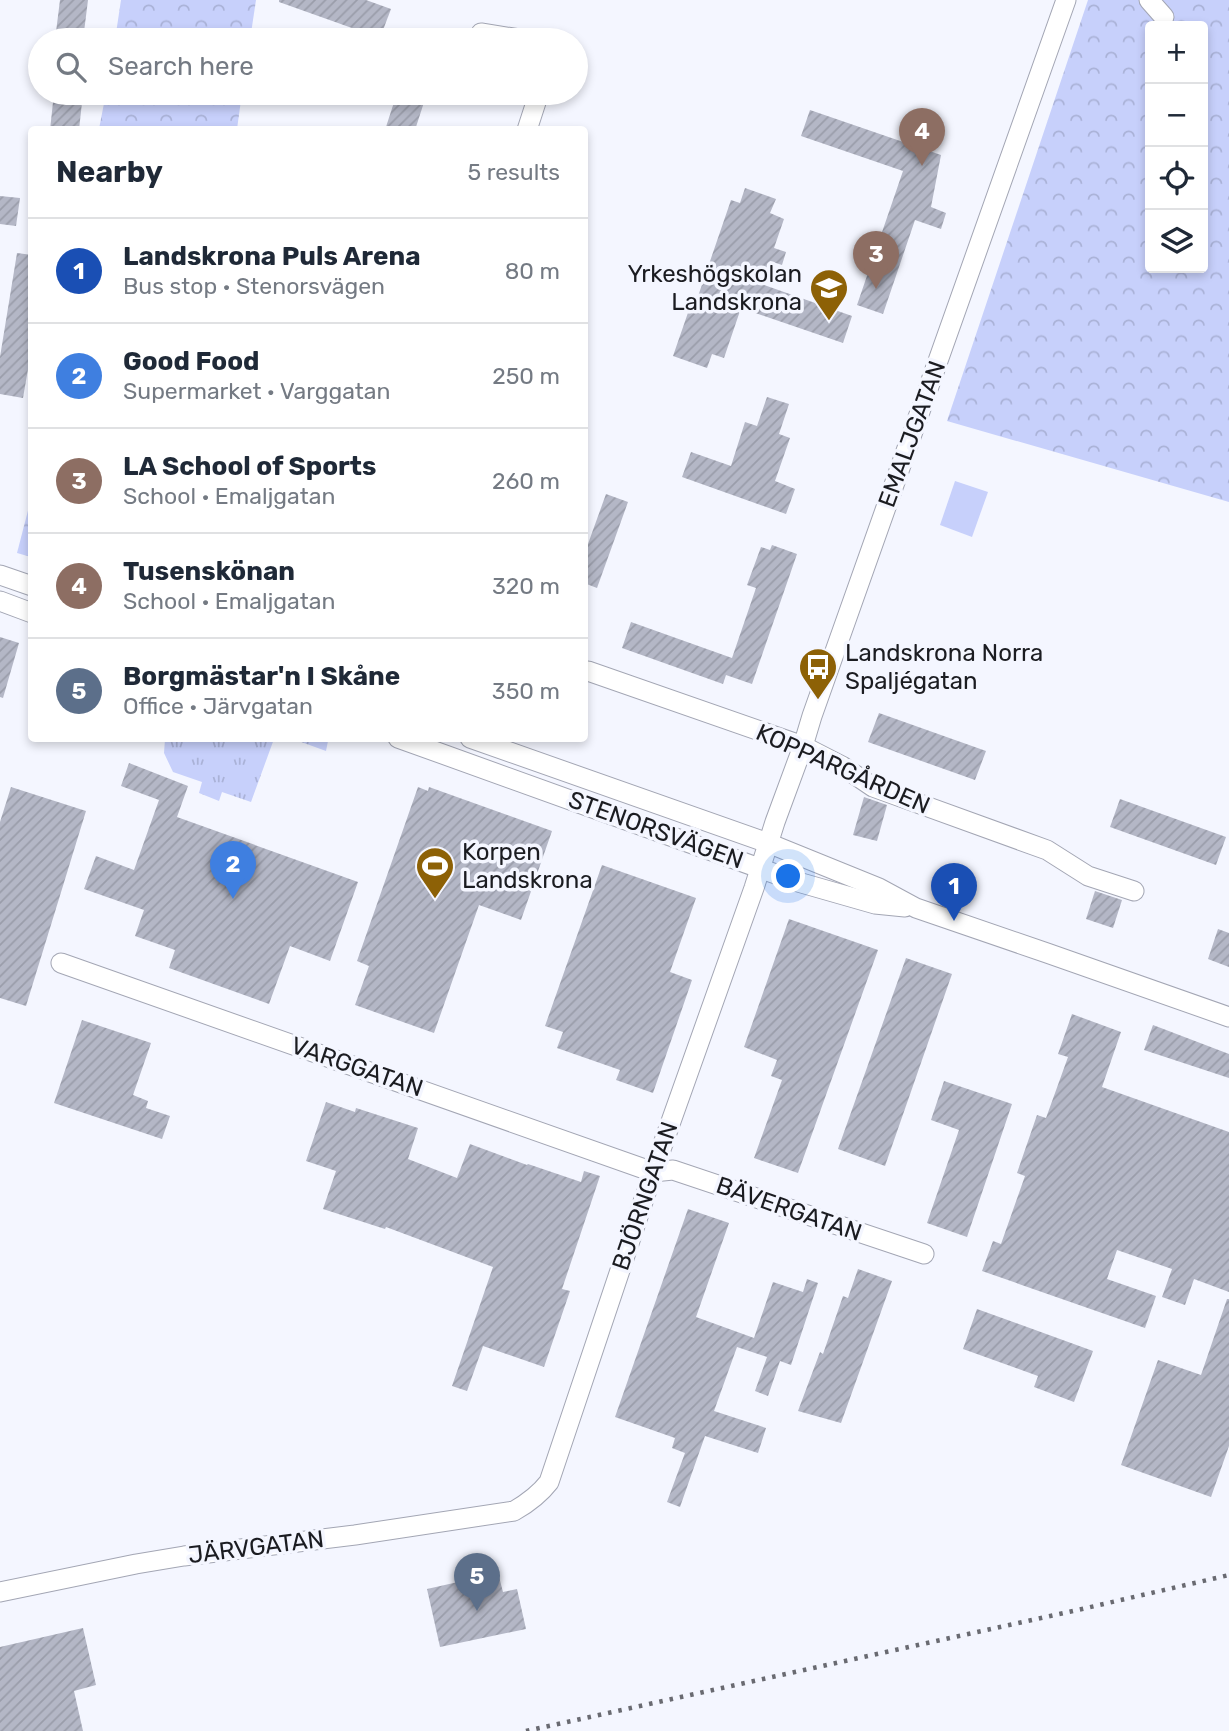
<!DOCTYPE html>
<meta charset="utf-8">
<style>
:root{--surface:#fff;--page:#f2f2f3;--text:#1f2937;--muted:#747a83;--line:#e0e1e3;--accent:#8d6106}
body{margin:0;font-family:Rubik,sans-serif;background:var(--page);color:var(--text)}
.controls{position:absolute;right:21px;top:21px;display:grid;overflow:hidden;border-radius:7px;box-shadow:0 4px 10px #0003}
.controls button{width:63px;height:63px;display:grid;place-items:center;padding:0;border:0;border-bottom:2px solid var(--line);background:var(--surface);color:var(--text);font:35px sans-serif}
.you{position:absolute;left:789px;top:877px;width:24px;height:24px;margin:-18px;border:5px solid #fff;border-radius:50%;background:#1a73e8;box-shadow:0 0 0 10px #1a73e833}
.badge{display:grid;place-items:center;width:46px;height:46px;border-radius:50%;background:var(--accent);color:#fff;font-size:23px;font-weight:700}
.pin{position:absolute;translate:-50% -58px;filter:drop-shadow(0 2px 4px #0008)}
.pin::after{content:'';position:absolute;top:37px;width:24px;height:21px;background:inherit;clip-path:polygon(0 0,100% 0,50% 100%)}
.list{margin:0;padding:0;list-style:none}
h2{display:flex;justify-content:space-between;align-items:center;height:91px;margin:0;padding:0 28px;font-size:30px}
h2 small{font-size:23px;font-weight:400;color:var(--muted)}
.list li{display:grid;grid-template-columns:46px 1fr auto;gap:21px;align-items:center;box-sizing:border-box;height:105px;padding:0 28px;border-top:2px solid var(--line)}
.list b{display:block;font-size:26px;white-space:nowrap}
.list p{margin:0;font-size:23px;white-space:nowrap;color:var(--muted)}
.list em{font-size:23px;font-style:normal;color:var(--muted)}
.icon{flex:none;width:38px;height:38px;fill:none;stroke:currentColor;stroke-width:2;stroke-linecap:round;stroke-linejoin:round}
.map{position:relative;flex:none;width:1229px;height:1731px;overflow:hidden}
.search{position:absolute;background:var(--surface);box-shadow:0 4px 10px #0003;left:28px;top:28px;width:560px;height:77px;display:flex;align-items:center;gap:18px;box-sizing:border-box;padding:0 24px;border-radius:38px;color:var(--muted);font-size:26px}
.panel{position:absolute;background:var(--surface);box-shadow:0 4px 10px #0003;left:28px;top:126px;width:560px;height:616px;border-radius:7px}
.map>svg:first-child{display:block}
</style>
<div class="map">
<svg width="1229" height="1731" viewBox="0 0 1229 1731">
<defs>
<pattern id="grass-tufts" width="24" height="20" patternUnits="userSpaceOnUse" patternTransform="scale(1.75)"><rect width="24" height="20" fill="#c7d0fb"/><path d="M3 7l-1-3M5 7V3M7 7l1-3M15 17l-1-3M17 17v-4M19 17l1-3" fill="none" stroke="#aab2d7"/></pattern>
<pattern id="park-crowns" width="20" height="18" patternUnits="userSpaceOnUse" patternTransform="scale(1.75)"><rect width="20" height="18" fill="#c7d0fb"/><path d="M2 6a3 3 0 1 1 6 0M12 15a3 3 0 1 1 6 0" fill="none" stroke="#aab2d7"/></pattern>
<pattern id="building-hatch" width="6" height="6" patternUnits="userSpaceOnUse" patternTransform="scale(1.75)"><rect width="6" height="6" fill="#b4b7c6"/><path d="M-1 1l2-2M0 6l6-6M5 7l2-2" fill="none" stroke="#9a9daa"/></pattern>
</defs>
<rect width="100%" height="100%" fill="#f4f6ff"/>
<g fill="url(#grass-tufts)">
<path d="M165,739V738L274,739L251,802L222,792L219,801L199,793L202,782L173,772L164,753Z"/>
<path d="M293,739H325L328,741L326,751Z"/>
</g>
<g fill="url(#park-crowns)" fill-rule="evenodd">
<path d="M121,0H256L250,40H115Z"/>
<path d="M1088,0H1229V502L947,421ZM1150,26H1203V268H1150Z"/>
<path d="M106,93H242L237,129H99Z"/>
<path d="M31,499L32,557H31L17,553Z"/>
</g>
<path fill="#c7d0fb" d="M955,481L988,492L972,537L940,525Z"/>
<g fill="url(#building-hatch)">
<path d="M60,0H88L83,40H55Z"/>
<path d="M279,0H366L391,9L380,38L279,2Z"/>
<path d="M54,93H83L79,130H50Z"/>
<path d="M397,93H427L415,130H385Z"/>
<path d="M810,110L941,155L931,207L946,213L941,229L915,220L883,314L857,305L903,171L801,136Z"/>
<path d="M745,188L776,199L770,213L784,219L774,248L786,252L782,265L770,261L761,284L852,316L843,343L741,308L724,358L712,354L707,368L673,356L691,304L695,305L731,200L740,203Z"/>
<path d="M0,196L20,198L16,226L0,224Z"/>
<path d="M17,253L32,255V346L23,398L0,394V357Z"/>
<path d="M767,397L789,404L779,434L790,438L775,481L795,489L786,514L682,477L691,452L731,466L745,422L757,426Z"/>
<path d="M606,494L628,502L597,588L584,583V555Z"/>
<path d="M772,545L797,554L752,684L726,675L723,684L622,648L631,622L732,658L756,588L747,585L761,547L770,550Z"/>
<path d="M0,637L19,643L3,698L0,697Z"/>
<path d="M879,713L986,751L975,780L868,742Z"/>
<path d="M129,763L188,786L177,817L358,882L330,961L290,946L269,1004L169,968L175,950L135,936L144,910L84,889L96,856L134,870L159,800L121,786Z"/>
<path d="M11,787L86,811L26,1006L0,998V822Z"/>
<path d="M418,787L428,791L429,787L552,831L521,920L479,905L434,1033L355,1005L369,966L357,961Z"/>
<path d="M864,797L887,805L877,841L853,835Z"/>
<path d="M1120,799L1226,837L1216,865L1110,827Z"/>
<path d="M602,865L696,898L670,972L692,980L653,1093L616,1080L620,1070L557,1048L563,1032L545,1026Z"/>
<path d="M1095,891L1122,900L1113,928L1086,919Z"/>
<path d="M789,919L878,950L798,1173L754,1158L782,1080L771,1076L777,1060L744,1047Z"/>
<path d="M1218,929L1229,933V967L1208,959Z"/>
<path d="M906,958L952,974L885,1166L838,1149Z"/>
<path d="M1072,1014L1121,1032L1102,1087L1229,1132V1292L1194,1279L1185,1305L1162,1297L1172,1269L1117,1250L1107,1279L1156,1296L1145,1328L982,1271L993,1241L1001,1244L1025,1176L1017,1173L1037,1115L1046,1118L1068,1057L1058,1054Z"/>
<path d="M82,1020L151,1043L133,1095L148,1101L146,1108L170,1116L162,1139L54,1103Z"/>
<path d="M1153,1025L1229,1054V1078L1144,1050Z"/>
<path d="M944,1081L1012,1104L967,1237L927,1223L959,1130L931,1120Z"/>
<path d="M326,1102L355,1112L356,1108L418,1128L408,1159L457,1178L470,1144L527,1165L528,1164L581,1182L584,1171L600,1176L562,1289L570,1291L544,1367L483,1346L467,1391L452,1386L493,1267L386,1227L385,1229L323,1209L336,1171L306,1161Z"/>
<path d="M688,1209L729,1223L696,1317L754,1338L773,1282L803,1292L807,1279L818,1283L791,1365L780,1361L768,1396L755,1391L767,1357L737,1347L714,1411L766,1428L758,1453L705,1436L680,1507L667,1502L685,1453L672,1448L675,1438L615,1417Z"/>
<path d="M858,1269L892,1281L841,1423L798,1411L820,1352L823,1354L843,1296L848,1298Z"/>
<path d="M1227,1299H1229V1446L1211,1497L1121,1465L1158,1360L1201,1375Z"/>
<path d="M977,1309L1093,1351L1074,1402L1034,1387L1038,1376L963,1349Z"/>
<path d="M498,1573L503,1592L517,1589L526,1629L440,1647L427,1589Z"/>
<path d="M83,1628L96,1685L74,1691L83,1731H0V1647Z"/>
</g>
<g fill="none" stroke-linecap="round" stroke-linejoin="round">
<defs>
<g id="minor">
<path d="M1149,0L1164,17"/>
<path d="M481,33L526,40"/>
<path d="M527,130L539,93"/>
<path d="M0,575L32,586"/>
<path d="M0,601L32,613"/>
<path d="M588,671L803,746L842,766L873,787L1047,850L1088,876L1134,891"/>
<path d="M398,738L798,882L875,904L905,907"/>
<path d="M470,738L768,843L879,888L916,908L1047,953L1229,1017"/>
<path d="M61,963L653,1172L673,1170L924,1254"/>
<path d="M0,1592L136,1564L184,1556L355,1535L514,1511C528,1503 539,1495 549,1482L653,1172L754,888L775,822L803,746L812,716L1066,0"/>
</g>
</defs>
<use href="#minor" stroke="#a3a6b4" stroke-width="21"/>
<use href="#minor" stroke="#fff" stroke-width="19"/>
<path stroke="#696a71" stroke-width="4.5" stroke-dasharray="3.5 7" stroke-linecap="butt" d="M526,1731L1082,1609L1229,1575"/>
</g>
<defs>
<symbol id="university-pin" viewBox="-11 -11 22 30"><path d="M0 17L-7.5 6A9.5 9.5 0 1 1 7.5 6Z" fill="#8d6106" stroke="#f4f6ff"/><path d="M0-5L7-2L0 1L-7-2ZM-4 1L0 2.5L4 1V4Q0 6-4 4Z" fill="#fff"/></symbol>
<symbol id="bus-pin" viewBox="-11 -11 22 30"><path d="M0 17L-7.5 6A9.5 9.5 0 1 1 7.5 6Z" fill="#8d6106" stroke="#f4f6ff"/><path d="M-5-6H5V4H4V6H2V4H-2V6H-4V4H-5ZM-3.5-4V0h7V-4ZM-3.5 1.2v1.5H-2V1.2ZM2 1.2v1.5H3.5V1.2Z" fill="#fff"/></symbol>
<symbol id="stadium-pin" viewBox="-11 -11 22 30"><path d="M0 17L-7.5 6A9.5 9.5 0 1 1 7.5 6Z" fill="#8d6106" stroke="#f4f6ff"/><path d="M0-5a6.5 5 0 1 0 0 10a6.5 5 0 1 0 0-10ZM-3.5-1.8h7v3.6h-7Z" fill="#fff"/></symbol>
</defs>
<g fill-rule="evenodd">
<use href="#university-pin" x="807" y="266" width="44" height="60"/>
<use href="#bus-pin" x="796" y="645" width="44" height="60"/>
<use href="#stadium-pin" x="413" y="844" width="44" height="60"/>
</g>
<g text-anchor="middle" stroke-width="7" stroke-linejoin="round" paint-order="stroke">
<g font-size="24" fill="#1b1c21" stroke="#f4f6ff" text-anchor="start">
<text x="802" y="282" text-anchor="end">Yrkeshögskolan<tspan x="802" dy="28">Landskrona</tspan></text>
<text x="845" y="661">Landskrona Norra<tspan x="845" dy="28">Spaljégatan</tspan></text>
<text x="462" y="860">Korpen<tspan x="462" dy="28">Landskrona</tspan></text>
</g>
<g font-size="24" fill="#1b1c21" stroke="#f4f6ff">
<text transform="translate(912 434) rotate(-70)" y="8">EMALJGATAN</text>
<text transform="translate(843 769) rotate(24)" y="8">KOPPARGÅRDEN</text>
<text transform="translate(656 830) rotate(20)" y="8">STENORSVÄGEN</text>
<text transform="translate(357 1067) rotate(19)" y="8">VARGGATAN</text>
<text transform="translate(645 1196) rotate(-71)" y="8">BJÖRNGATAN</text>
<text transform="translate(789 1209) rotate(19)" y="8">BÄVERGATAN</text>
<text transform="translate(256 1547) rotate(-7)" y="8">JÄRVGATAN</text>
</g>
</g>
</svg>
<div class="controls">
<button>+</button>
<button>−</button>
<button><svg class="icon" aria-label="locate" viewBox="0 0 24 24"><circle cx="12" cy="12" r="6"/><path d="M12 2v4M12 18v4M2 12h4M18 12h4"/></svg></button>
<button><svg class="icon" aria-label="layers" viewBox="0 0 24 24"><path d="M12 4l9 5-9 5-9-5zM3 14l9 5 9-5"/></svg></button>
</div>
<div class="you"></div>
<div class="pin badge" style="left:954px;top:921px;background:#1a4fb4">1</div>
<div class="pin badge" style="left:233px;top:899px;background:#3f7fe0">2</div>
<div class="pin badge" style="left:876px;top:289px;background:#8d6e63">3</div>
<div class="pin badge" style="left:922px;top:166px;background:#8d6e63">4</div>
<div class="pin badge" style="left:477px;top:1611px;background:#5c6f8a">5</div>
<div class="search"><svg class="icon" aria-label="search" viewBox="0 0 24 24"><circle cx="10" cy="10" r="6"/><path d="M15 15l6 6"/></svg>Search here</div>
<section class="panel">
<h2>Nearby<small>5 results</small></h2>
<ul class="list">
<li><span class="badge" style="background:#1a4fb4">1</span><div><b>Landskrona Puls Arena</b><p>Bus stop · Stenorsvägen</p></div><em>80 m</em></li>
<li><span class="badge" style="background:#3f7fe0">2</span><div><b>Good Food</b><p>Supermarket · Varggatan</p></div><em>250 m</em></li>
<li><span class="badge" style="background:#8d6e63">3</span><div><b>LA School of Sports</b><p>School · Emaljgatan</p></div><em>260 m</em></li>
<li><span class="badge" style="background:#8d6e63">4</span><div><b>Tusenskönan</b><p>School · Emaljgatan</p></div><em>320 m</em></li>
<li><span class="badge" style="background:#5c6f8a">5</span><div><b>Borgmästar'n I Skåne</b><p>Office · Järvgatan</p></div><em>350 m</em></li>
</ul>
</section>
</div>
